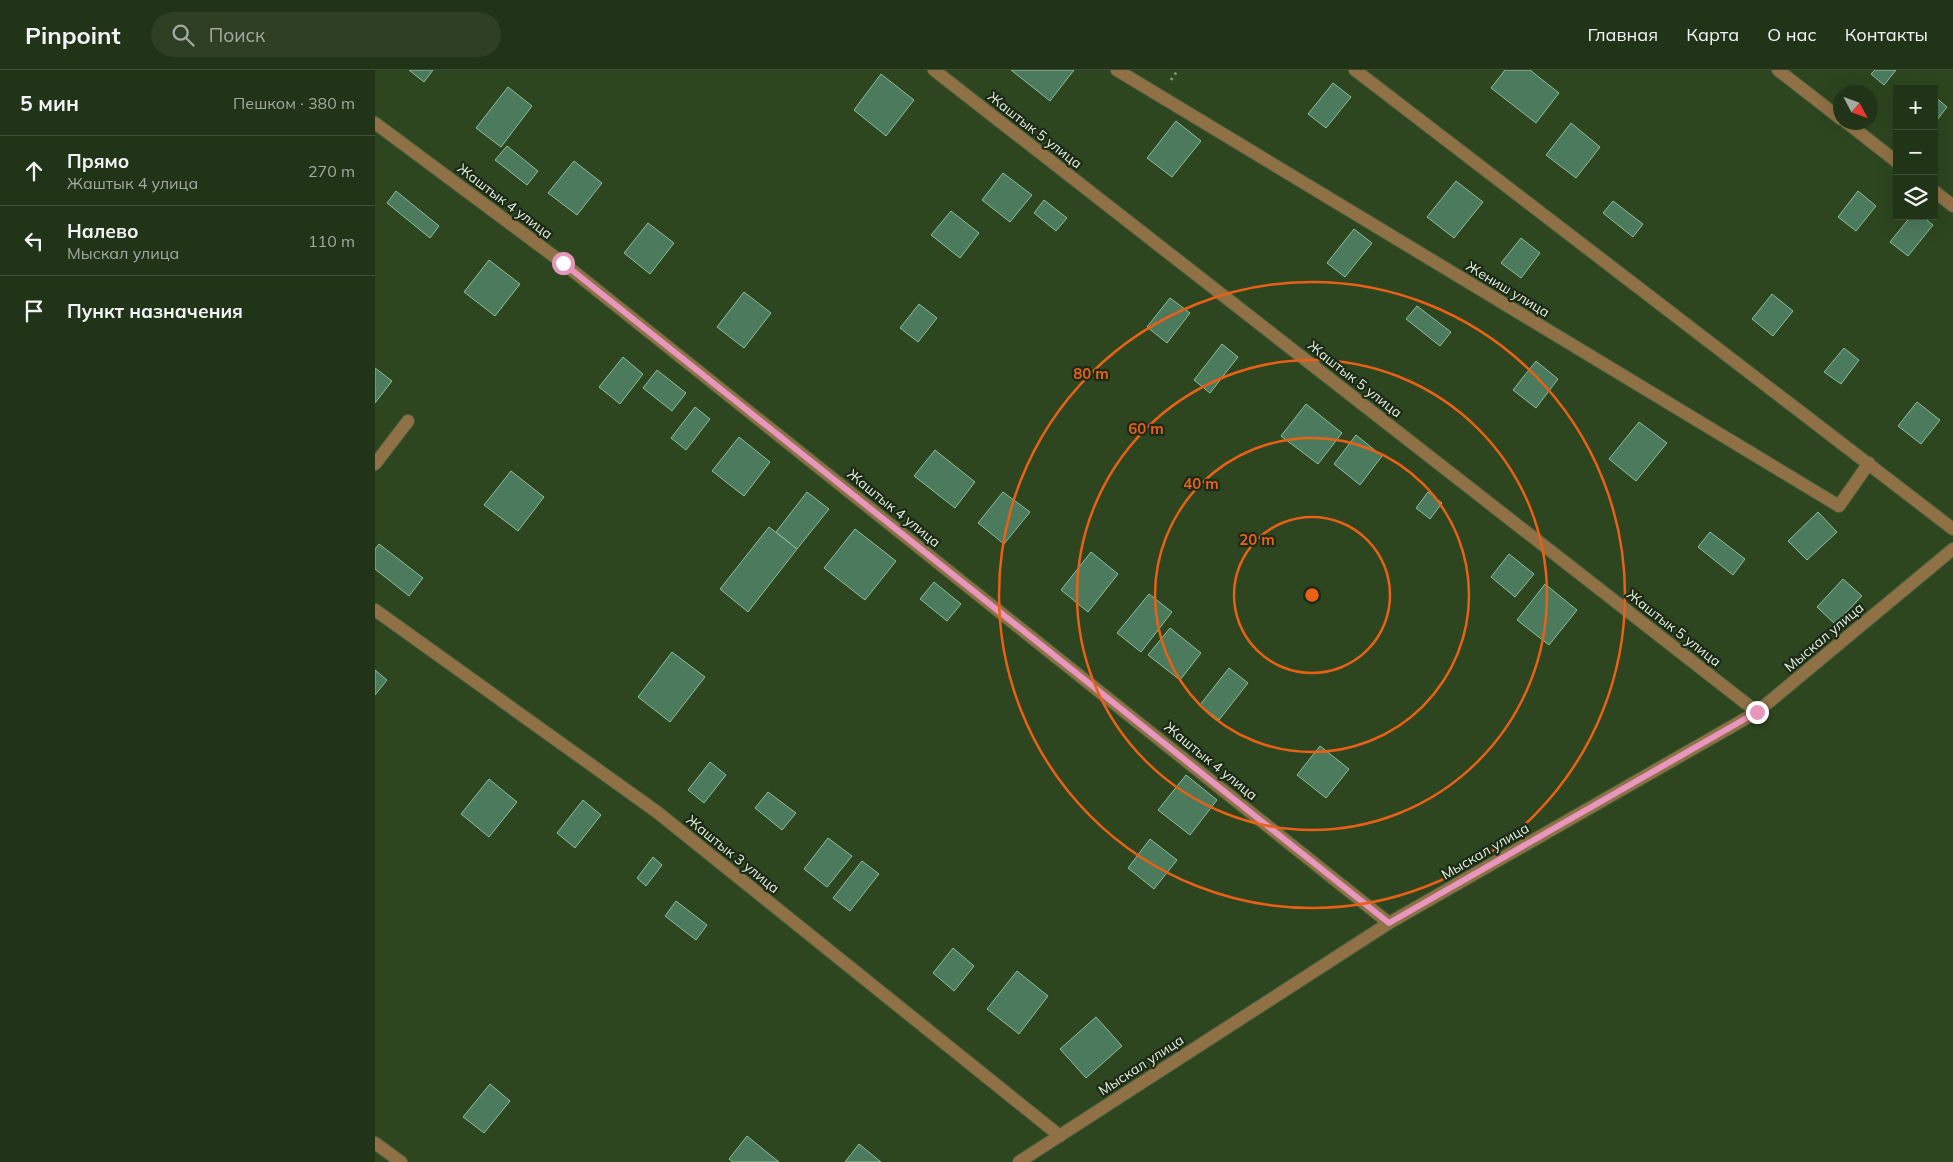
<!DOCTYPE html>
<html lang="ru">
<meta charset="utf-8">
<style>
:root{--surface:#223417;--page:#2e3f24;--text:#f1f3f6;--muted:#a2aaa1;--line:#3f4f36}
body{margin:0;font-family:Mulish,sans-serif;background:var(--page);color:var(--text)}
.controls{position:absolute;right:15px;top:15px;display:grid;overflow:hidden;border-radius:0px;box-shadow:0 5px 20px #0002}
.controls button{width:45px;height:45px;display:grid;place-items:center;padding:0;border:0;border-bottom:1px solid var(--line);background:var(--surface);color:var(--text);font:25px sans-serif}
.compass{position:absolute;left:1458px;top:15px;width:45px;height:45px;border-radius:50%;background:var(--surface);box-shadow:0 5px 20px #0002;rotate:131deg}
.stop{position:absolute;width:15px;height:15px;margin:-11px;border:4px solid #e797bd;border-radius:50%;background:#fff}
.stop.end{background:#e797bd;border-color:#fff;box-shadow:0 1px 5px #0008}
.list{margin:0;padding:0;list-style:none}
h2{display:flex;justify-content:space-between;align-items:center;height:65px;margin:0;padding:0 20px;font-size:21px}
h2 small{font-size:16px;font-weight:400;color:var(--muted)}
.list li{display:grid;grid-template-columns:32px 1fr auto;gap:15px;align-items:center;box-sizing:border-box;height:70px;padding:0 20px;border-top:1px solid var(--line)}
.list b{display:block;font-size:19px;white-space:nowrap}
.list p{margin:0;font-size:16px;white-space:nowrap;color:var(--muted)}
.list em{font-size:16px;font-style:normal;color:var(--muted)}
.icon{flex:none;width:28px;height:28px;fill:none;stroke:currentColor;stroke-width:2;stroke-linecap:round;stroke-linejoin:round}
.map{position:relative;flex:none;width:1578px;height:1092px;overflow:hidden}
header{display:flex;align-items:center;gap:30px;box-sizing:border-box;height:70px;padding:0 25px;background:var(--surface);border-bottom:1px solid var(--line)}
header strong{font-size:24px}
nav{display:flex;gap:28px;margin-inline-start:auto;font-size:18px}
.search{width:350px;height:45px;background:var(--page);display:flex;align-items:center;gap:12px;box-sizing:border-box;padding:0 18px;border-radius:28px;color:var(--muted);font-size:19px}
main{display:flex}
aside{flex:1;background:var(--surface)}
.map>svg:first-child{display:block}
</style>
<header>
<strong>Pinpoint</strong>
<div class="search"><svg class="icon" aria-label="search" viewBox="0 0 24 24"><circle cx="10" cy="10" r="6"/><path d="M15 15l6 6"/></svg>Поиск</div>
<nav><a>Главная</a><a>Карта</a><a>О нас</a><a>Контакты</a></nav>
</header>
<main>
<aside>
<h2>5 мин<small>Пешком · 380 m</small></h2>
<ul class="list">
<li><svg class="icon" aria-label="ahead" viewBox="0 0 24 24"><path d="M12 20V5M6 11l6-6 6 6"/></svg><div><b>Прямо</b><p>Жаштык 4 улица</p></div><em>270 m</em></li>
<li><svg class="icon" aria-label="left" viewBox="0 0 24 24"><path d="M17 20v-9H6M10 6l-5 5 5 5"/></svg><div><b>Налево</b><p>Мыскал улица</p></div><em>110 m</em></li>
<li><svg class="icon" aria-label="arrive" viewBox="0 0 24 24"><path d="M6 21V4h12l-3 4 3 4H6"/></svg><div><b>Пункт назначения</b></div></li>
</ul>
</aside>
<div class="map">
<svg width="1578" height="1092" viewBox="0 0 1578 1092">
<rect width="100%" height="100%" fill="#2d461f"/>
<g fill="#4c7a5c" stroke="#8dbd9d">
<path d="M34,0H58L49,12Z"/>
<path d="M636,0H699L675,31Z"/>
<path d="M1130,0H1155L1184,23L1161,53L1116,18Z"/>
<path d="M1500,0H1521L1509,15L1496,4Z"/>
<path d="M506,4L539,30L511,66L479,40Z"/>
<path d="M958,13L976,27L951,58L933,44Z"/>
<path d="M133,17L157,36L126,77L101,58Z"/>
<path d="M1559,26L1572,37L1559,54Z"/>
<path d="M801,51L826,71L797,107L772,88Z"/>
<path d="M1196,53L1225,77L1201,108L1171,85Z"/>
<path d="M132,76L163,101L152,115L120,90Z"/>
<path d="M199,91L227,113L202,145L173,123Z"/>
<path d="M628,103L657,125L635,152L607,130Z"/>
<path d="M1081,111L1108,132L1079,168L1052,147Z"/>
<path d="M21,121L64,156L55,168L12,133Z"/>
<path d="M1483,121L1501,136L1481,161L1463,147Z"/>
<path d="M669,130L692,148L681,161L659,143Z"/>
<path d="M1238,131L1268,154L1258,167L1228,143Z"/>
<path d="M576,141L604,163L585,188L556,165Z"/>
<path d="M1536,146H1547L1558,155L1533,186L1515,172Z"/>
<path d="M273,153L299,173L275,204L249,183Z"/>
<path d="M979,159L997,173L970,207L952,193Z"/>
<path d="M1146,168L1165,183L1146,208L1126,193Z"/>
<path d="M114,190L145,214L120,246L89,222Z"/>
<path d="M369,222L396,243L369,278L342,257Z"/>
<path d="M1397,224L1418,241L1398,266L1377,249Z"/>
<path d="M795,228L815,243L792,273L772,257Z"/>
<path d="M544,234L562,248L543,272L525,258Z"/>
<path d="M1042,236L1076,262L1065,276L1031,249Z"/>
<path d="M847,274L863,287L835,323L819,310Z"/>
<path d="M1469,278L1484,290L1466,314L1449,302Z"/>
<path d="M248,287L268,304L245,334L224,317Z"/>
<path d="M1161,291L1183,309L1161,338L1138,320Z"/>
<path d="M0,298L17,311L0,333Z"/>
<path d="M282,300L311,323L297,341L268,318Z"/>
<path d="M1542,332L1565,350L1546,374L1523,356Z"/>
<path d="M931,334L967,363L943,394L906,366Z"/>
<path d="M320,337L335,349L311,380L296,368Z"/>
<path d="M1264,352L1292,373L1261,411L1234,389Z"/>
<path d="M981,365L1007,386L985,415L959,394Z"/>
<path d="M364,367L395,392L369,426L337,401Z"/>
<path d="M560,380L600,412L580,438L539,406Z"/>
<path d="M136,401L169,427L143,461L109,435Z"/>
<path d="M432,422L454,439L422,479L401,462Z"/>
<path d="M628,422L655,442L629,474L603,453Z"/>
<path d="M1053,422L1067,433L1055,449L1041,438Z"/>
<path d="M1443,442L1462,462L1432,490L1413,471Z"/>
<path d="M394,457L422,479L373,542L345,519Z"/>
<path d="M480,459L521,491L490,530L449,498Z"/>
<path d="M1335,462L1370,489L1358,505L1323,477Z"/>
<path d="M4,474L48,508L34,526L0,499V479Z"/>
<path d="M716,482L743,504L713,542L686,520Z"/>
<path d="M1134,484L1159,504L1140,527L1116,507Z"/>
<path d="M1468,509L1487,526L1460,554L1442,537Z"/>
<path d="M559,512L586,534L572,551L545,529Z"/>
<path d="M1170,514L1202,540L1174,575L1142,550Z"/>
<path d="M774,524L797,542L766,582L742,563Z"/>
<path d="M795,558L826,583L805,610L773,585Z"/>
<path d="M297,582L330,607L295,652L263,627Z"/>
<path d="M854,598L873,613L844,650L825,635Z"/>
<path d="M0,600L12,610L0,625Z"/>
<path d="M945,676L974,699L951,728L922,705Z"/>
<path d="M335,692L351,705L329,733L313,720Z"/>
<path d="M811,705L842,730L815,765L783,740Z"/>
<path d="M114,709L142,732L114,767L86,744Z"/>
<path d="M393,722L421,743L407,760L380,738Z"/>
<path d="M208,730L226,745L200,778L182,763Z"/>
<path d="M453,768L477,786L452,817L429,799Z"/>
<path d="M775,769L802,790L779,819L753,798Z"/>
<path d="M278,787L287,795L271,816L262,808Z"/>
<path d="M487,791L504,804L475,841L458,828Z"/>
<path d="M301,831L332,855L321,870L290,846Z"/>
<path d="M578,878L599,896L579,921L558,903Z"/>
<path d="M642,901L673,926L644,964L612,939Z"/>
<path d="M721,947L747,976L711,1008L685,979Z"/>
<path d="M115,1014L135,1031L109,1063L88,1047Z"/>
<path d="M372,1066L404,1092H358L354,1089Z"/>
<path d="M484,1074L506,1092H470Z"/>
</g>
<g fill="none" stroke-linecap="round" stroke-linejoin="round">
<defs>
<g id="street">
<path d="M559,0L1382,642"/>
<path d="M742,0L1464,436L1494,393"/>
<path d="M980,0L1578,459"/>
<path d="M1403,0L1466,49"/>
<path d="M1471,52L1522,92"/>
<path d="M0,53L188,193L1014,853"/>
<path d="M1559,121L1578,136"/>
<path d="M0,394L33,351"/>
<path d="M0,540L282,742L685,1066"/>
<path d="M0,1073L26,1092"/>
<path d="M644,1092L1014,853L1382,642L1578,479"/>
</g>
</defs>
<use href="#street" stroke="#4a613d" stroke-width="14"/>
<path stroke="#7c9171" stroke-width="3" stroke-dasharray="2.5 4" stroke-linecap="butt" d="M796,10L803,0"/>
<use href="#street" stroke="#907146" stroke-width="12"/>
</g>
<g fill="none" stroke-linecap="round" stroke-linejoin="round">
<path stroke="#e797bd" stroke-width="6" d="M188,193L1014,853L1382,642"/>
</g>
<g fill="none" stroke="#e86116" stroke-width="2.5">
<circle cx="937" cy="525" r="78"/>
<circle cx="937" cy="525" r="157"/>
<circle cx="937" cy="525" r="235"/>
<circle cx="937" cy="525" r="313"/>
</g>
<g text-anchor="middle" stroke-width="4.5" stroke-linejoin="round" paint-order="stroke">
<g font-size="14" fill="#e2f1db" stroke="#1d2917">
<text transform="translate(660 60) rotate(38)" y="5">Жаштык 5 улица</text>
<text transform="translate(130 131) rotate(37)" y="5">Жаштык 4 улица</text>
<text transform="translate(1133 219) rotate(31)" y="5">Жениш улица</text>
<text transform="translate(980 309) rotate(38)" y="5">Жаштык 5 улица</text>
<text transform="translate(519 438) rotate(39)" y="5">Жаштык 4 улица</text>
<text transform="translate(1299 558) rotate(38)" y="5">Жаштык 5 улица</text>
<text transform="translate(1449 567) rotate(-40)" y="5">Мыскал улица</text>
<text transform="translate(836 691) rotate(39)" y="5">Жаштык 4 улица</text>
<text transform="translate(1110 781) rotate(-30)" y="5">Мыскал улица</text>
<text transform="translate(358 784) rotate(39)" y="5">Жаштык 3 улица</text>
<text transform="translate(766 995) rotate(-33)" y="5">Мыскал улица</text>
</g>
</g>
<circle cx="937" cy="525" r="8" fill="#e86116" stroke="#1d2917" stroke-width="2.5"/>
<g font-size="15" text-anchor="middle" font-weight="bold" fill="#e86116" stroke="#1d2917" stroke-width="4.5" stroke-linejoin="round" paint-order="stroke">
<text x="716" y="309">80 m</text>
<text x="771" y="364">60 m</text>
<text x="826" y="419">40 m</text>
<text x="882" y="475">20 m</text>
</g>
</svg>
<div class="controls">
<button>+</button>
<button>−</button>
<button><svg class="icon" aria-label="layers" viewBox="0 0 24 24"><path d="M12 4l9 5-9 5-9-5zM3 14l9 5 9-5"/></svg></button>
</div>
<svg class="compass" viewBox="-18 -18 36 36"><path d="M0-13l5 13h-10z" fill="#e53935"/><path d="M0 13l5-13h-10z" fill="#a2aaa1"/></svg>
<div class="stop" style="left:188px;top:193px"></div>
<div class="stop end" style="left:1382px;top:642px"></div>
</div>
</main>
